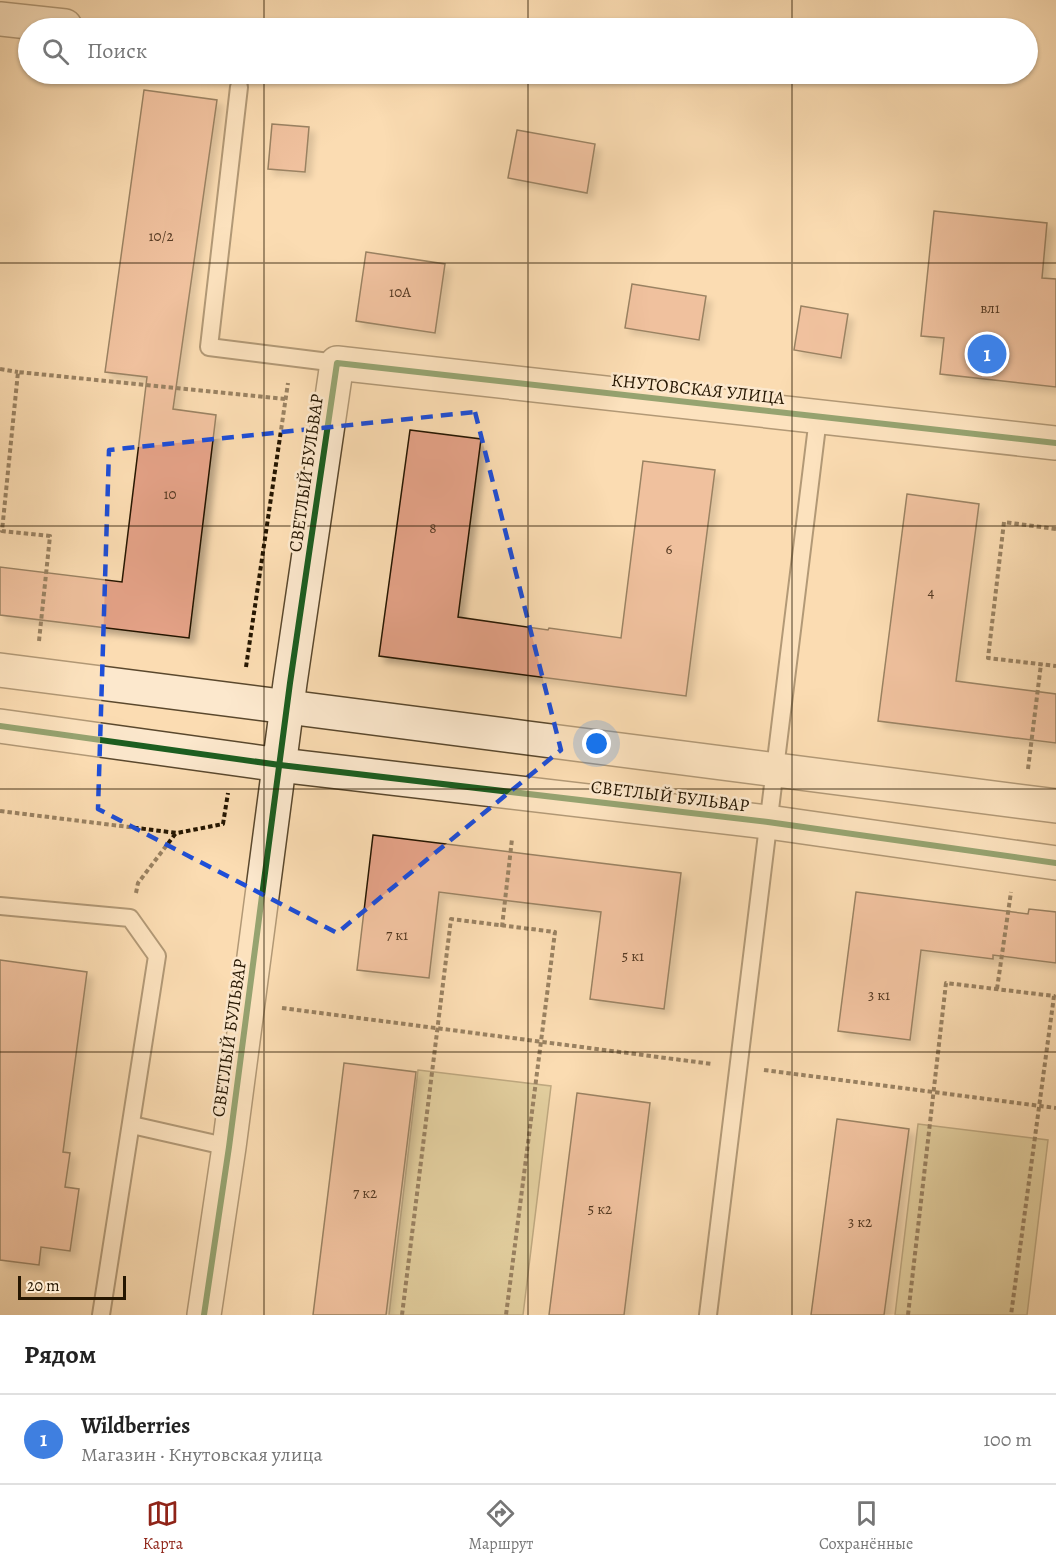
<!DOCTYPE html>
<html lang="ru">
<meta charset="utf-8">
<style>
:root{--surface:#fff;--page:#f2f2f2;--text:#222;--muted:#767676;--line:#e0e0e0;--accent:#8f2418}
body{margin:0;font-family:Alegreya,serif;background:var(--page);color:var(--text)}
.scale{position:absolute;left:18px;bottom:15px;width:108px;box-sizing:border-box;padding-left:6px;border:3px solid #251601;border-top:0;font-size:16px;line-height:21px;white-space:nowrap;color:#251601;-webkit-text-stroke:4px #fce8cd;paint-order:stroke}
.you{position:absolute;left:597px;top:744px;width:21px;height:21px;margin:-15px;border:4px solid #fff;border-radius:50%;background:#1a73e8;box-shadow:0 0 0 9px #1a73e833}
.badge{display:grid;place-items:center;width:39px;height:39px;border-radius:50%;background:var(--accent);color:#fff;font-size:20px;font-weight:700}
.pin{position:absolute;translate:-50% -50%;border:3px solid #fff;box-shadow:0 2px 6px #0006}
.list{margin:0;padding:0;list-style:none}
h2{display:flex;justify-content:space-between;align-items:center;height:78px;margin:0;padding:0 24px;font-size:26px}
h2 small{font-size:20px;font-weight:400;color:var(--muted)}
.list li{display:grid;grid-template-columns:39px 1fr auto;gap:18px;align-items:center;box-sizing:border-box;height:90px;padding:0 24px;border-top:2px solid var(--line)}
.list b{display:block;font-size:22px;white-space:nowrap}
.list p{margin:0;font-size:20px;white-space:nowrap;color:var(--muted)}
.list em{font-size:20px;font-style:normal;color:var(--muted)}
.icon{flex:none;width:33px;height:33px;fill:none;stroke:currentColor;stroke-width:2;stroke-linecap:round;stroke-linejoin:round}
.map{position:relative;flex:none;width:1056px;height:1315px;overflow:hidden}
.search{position:absolute;background:var(--surface);box-shadow:0 2px 4px #0004;left:18px;right:18px;top:18px;height:66px;display:flex;align-items:center;gap:15px;box-sizing:border-box;padding:0 21px;border-radius:33px;color:var(--muted);font-size:22px}
.sheet{height:168px;background:var(--surface)}
nav{display:flex;justify-content:space-around;align-items:center;box-sizing:border-box;height:84px;border-top:2px solid var(--line);background:var(--surface);font-size:16px;color:var(--muted)}
nav a{display:grid;justify-items:center;gap:3px}
nav .on{color:var(--accent)}
.map>svg:first-child{display:block}
</style>
<div class="map">
<svg width="1056" height="1315" viewBox="0 0 1056 1315">
<defs>
<filter id="shadow"><feDropShadow dx="5.5" dy="5.5" stdDeviation="3" flood-color="#0004"/></filter>
</defs>
<rect width="100%" height="100%" fill="#fbdcb2"/>
<filter id="stains"><feTurbulence type="fractalNoise" baseFrequency=".00333" numOctaves="4"/><feColorMatrix values="0 0 0 0 .2 0 0 0 0 .09 0 0 0 0 .02 0 0 0 .5 -.17"/></filter>
<radialGradient id="worn" r=".72"><stop offset=".6" stop-color="#630" stop-opacity="0"/><stop offset="1" stop-color="#630" stop-opacity=".3"/></radialGradient>
<g fill="#c6be87" stroke="#766a44" stroke-width="1.5">
<path d="M418,1070L551,1086L523,1315H389Z"/>
<path d="M918,1124L1048,1140L1027,1315H895Z"/>
</g>
<g fill="#e3a186" stroke="#251601" stroke-width="1.5" filter="url(#shadow)">
<path d="M144,90L217,100L173,409L216,415L189,638L0,615V567L122,582L147,377L105,372Z"/>
<path d="M272,124L309,127L305,172L268,169Z"/>
<path d="M517,130L595,144L587,193L508,178Z"/>
<path d="M934,211L1047,223L1042,278L1056,279V387L940,374L944,338L921,336Z"/>
<path d="M366,252L445,264L435,333L356,321Z"/>
<path d="M632,284L706,296L699,340L625,328Z"/>
<path d="M801,306L848,314L841,358L794,350Z"/>
<path d="M410,430L481,439L458,617L548,630L549,628L621,638L643,461L715,470L686,696L379,656Z"/>
<path d="M907,494L979,504L956,681L1056,694V743L878,721Z"/>
<path d="M373,835L681,873L664,1009L590,999L601,912L510,901L439,892L429,978L357,970Z"/>
<path d="M856,892L1028,914L1029,909L1056,912V963L993,955V959L921,950L910,1040L838,1031Z"/>
<path d="M0,960L87,972L63,1152L70,1153L65,1187L79,1189L70,1251L41,1247L39,1265L0,1260Z"/>
<path d="M344,1063L416,1072L386,1315H313Z"/>
<path d="M577,1093L650,1103L624,1315H549Z"/>
<path d="M837,1119L909,1129L884,1315H811Z"/>
</g>
<g fill="none" stroke-linecap="round" stroke-linejoin="round">
<defs>
<g id="service">
<path d="M239,87L209,347L337,363"/>
<path d="M0,906L130,918L157,956L101,1315"/>
<path d="M132,1125L229,1147"/>
<path d="M708,1315L818,418"/>
</g>
<g id="minor">
<path d="M0,19L65,26"/>
<path d="M0,670C352,714 704,762 1056,806"/>
<path d="M0,726L280,765L768,822L1056,863"/>
<path d="M204,1315L229,1147L290,683L337,363L1056,443"/>
</g>
</defs>
<use href="#service" stroke="#5a482d" stroke-width="20"/>
<use href="#minor" stroke="#5a482d" stroke-width="36"/>
<g stroke="#251601" stroke-width="4" stroke-dasharray="4.5 3" stroke-linecap="butt">
<path d="M0,369L18,372"/>
<path d="M1056,529L1004,522L988,658L1056,666"/>
<path d="M39,641L50,536L2,531L18,372L285,399"/>
<path d="M246,667L288,383"/>
<path d="M1028,769L1041,664"/>
<path d="M0,811L177,833L223,824L228,793"/>
<path d="M136,893L138,883L176,833"/>
<path d="M502,927L512,839"/>
<path d="M997,989L1011,892"/>
<path d="M282,1008L712,1064"/>
<path d="M764,1070L1056,1108"/>
<path d="M402,1315L451,919L555,932L506,1315"/>
<path d="M908,1315L946,983L1054,996L1011,1315"/>
</g>
<use href="#service" stroke="#fce8cd" stroke-width="16"/>
<use href="#minor" stroke="#fce8cd" stroke-width="33"/>
<defs>
<g id="cycleway">
<path d="M0,726L280,765L768,822L1056,863"/>
<path d="M204,1315L229,1147L290,683L337,363L1056,443"/>
</g>
</defs>
<use href="#cycleway" stroke="#fce8cd" stroke-width="10"/>
<use href="#cycleway" stroke="#1b5e20" stroke-width="6"/>
</g>
<path d="M0 0H1056V1315H0ZM475,412L561,750L337,933L98,809L109,450Z" fill="#fbdcb2" fill-opacity=".55" fill-rule="evenodd"/>
<path fill="none" stroke="#1d4ed8" stroke-width="4.5" stroke-dasharray="12 8" stroke-linejoin="round" d="M475,412L561,750L337,933L98,809L109,450Z"/>
<path fill="none" stroke="#251601" stroke-width="1.5" stroke-opacity="0.55" d="M264,0V28M528,0V28M792,0V28M264,74V1315M528,74V1315M792,74V1315M0,263H1056M0,526H1056M0,789H1056M0,1052H1056"/>
<g text-anchor="middle" stroke-width="5" stroke-linejoin="round" paint-order="stroke">
<g font-size="15" fill="#543922">
<text x="161" y="241">10/2</text>
<text x="400" y="297">10А</text>
<text x="990" y="313">вл1</text>
<text x="170" y="499">10</text>
<text x="433" y="533">8</text>
<text x="669" y="554">6</text>
<text x="931" y="597">4</text>
<text x="397" y="940">7 к1</text>
<text x="633" y="961">5 к1</text>
<text x="879" y="1000">3 к1</text>
<text x="365" y="1198">7 к2</text>
<text x="600" y="1214">5 к2</text>
<text x="860" y="1227">3 к2</text>
</g>
<g font-size="18" fill="#251601" stroke="#fce8cd">
<text transform="translate(698 389) rotate(6)" y="6">КНУТОВСКАЯ УЛИЦА</text>
<text transform="translate(306 473) rotate(-82)" y="6">СВЕТЛЫЙ БУЛЬВАР</text>
<text transform="translate(670 796) rotate(7)" y="6">СВЕТЛЫЙ БУЛЬВАР</text>
<text transform="translate(229 1038) rotate(-82)" y="6">СВЕТЛЫЙ БУЛЬВАР</text>
</g>
</g>
<rect width="100%" height="100%" filter="url(#stains)"/>
<rect width="100%" height="100%" fill="url(#worn)"/>
</svg>
<div class="scale">20 m</div>
<div class="you"></div>
<div class="pin badge" style="left:987px;top:354px;background:#3f7fe0">1</div>
<div class="search"><svg class="icon" aria-label="search" viewBox="0 0 24 24"><circle cx="10" cy="10" r="6"/><path d="M15 15l6 6"/></svg>Поиск</div>
</div>
<section class="sheet">
<h2>Рядом<small></small></h2>
<ul class="list">
<li><span class="badge" style="background:#3f7fe0">1</span><div><b>Wildberries</b><p>Магазин · Кнутовская улица</p></div><em>100 m</em></li>
</ul>
</section>
<nav>
<a class="on"><svg class="icon" aria-label="map" viewBox="0 0 24 24"><path d="M3 6l6-2 6 2 6-2v14l-6 2-6-2-6 2zM9 4v14M15 6v14"/></svg>Карта</a>
<a><svg class="icon" aria-label="directions" viewBox="0 0 24 24"><path d="M12 3l9 9-9 9-9-9zM9 14v-3h6M13 9l2 2-2 2"/></svg>Маршрут</a>
<a><svg class="icon" aria-label="saved" viewBox="0 0 24 24"><path d="M7 4h10v16l-5-4-5 4z"/></svg>Сохранённые</a>
</nav>
